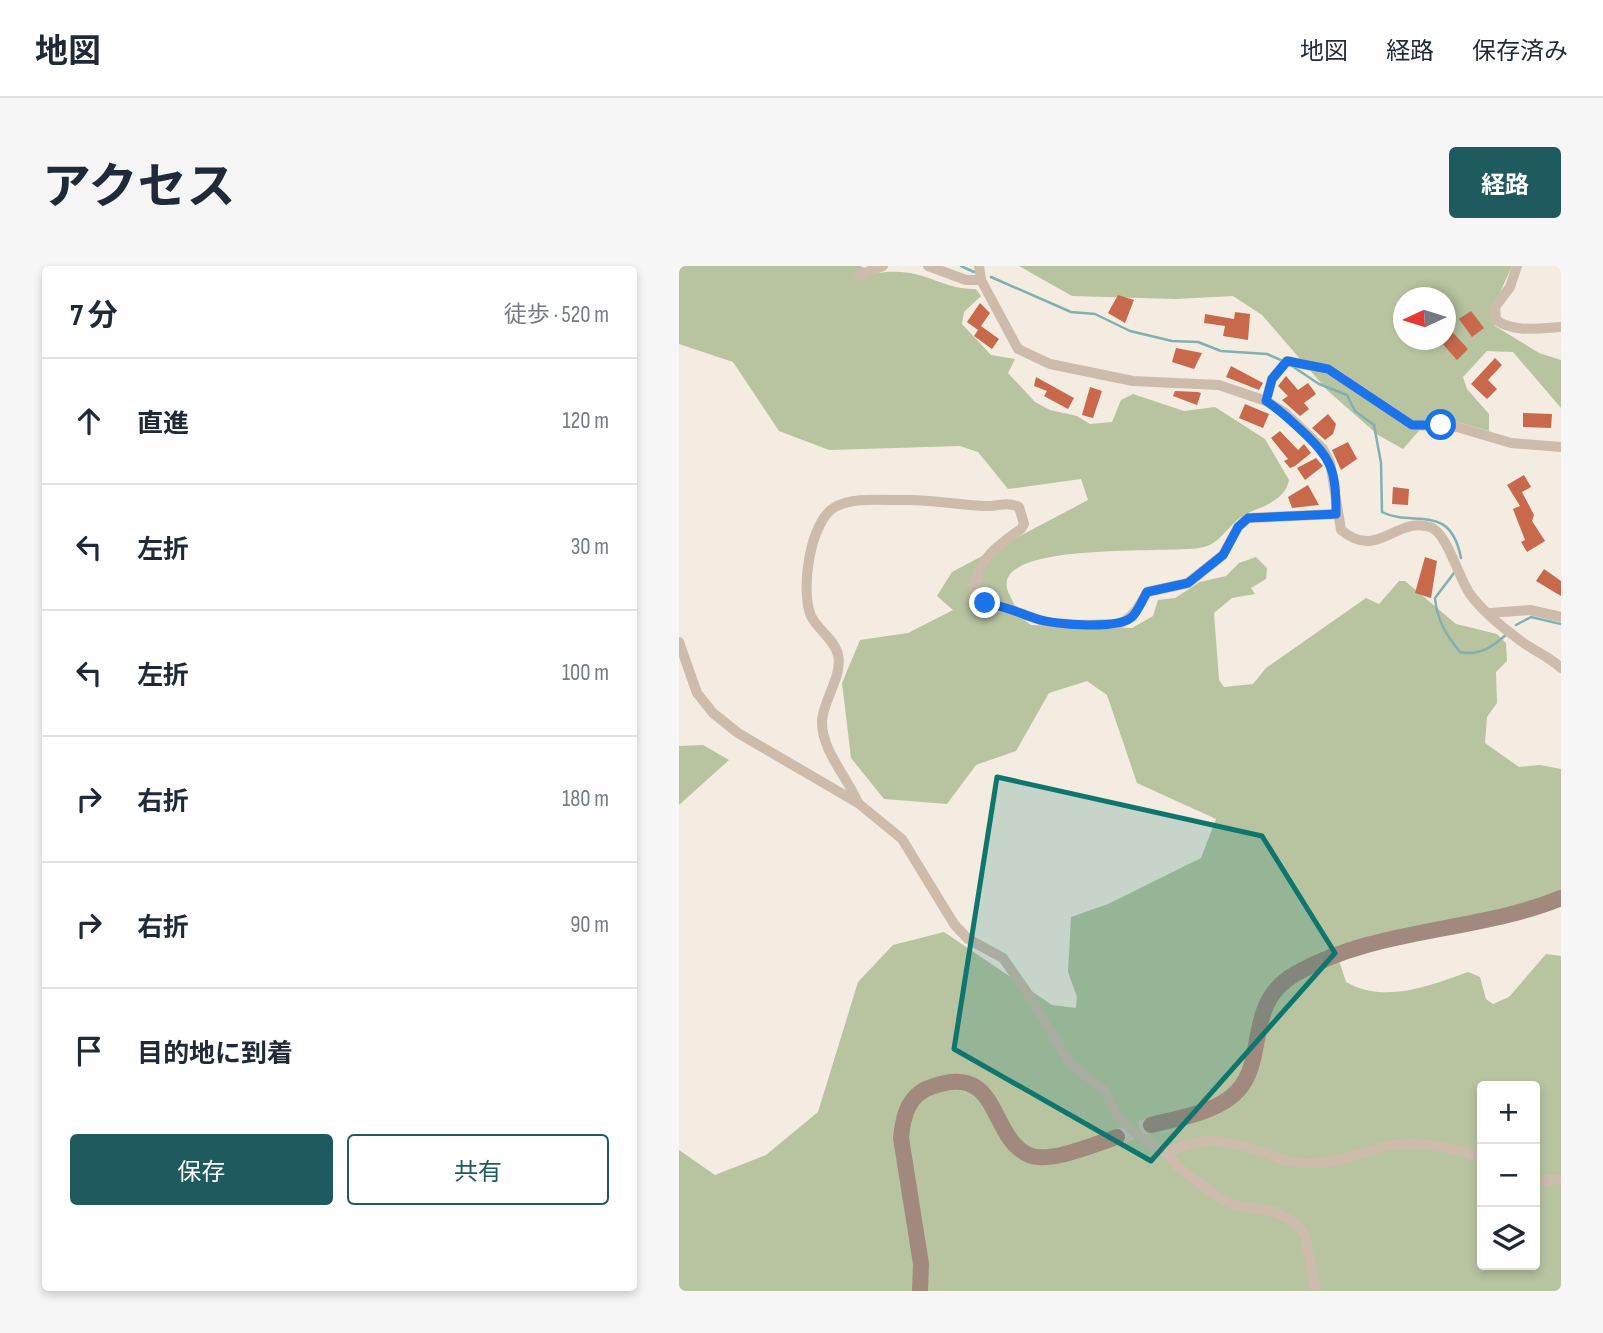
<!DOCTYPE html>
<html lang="ja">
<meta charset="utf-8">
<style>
:root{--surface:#fff;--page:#f6f6f7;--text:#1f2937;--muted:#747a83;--line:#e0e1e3;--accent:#1f5a5e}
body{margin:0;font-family:"Sofia Sans Condensed","Noto Sans JP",sans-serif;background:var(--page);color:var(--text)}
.controls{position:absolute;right:21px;bottom:21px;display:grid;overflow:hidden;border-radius:7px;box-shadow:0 4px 10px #0003}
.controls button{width:63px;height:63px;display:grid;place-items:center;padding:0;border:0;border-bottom:2px solid var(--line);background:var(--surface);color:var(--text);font:35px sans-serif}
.compass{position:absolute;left:714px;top:21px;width:63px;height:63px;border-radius:50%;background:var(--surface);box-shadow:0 4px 10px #0003;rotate:266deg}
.stop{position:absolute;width:21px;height:21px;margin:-16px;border:5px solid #1a73e8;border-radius:50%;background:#fff}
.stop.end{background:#1a73e8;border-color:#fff;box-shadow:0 2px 7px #0008}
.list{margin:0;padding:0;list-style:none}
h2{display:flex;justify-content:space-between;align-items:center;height:91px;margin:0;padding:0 28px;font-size:30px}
h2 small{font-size:23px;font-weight:400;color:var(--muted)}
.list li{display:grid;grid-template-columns:46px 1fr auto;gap:21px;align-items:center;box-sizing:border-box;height:126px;padding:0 28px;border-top:2px solid var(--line)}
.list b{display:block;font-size:26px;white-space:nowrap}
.list em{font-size:23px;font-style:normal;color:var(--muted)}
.actions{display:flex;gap:14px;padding:21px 28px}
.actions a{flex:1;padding:16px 0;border:2px solid var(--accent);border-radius:7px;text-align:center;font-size:24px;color:var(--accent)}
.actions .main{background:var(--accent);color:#fff}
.icon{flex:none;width:38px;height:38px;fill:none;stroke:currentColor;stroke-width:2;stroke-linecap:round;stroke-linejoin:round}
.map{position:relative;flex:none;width:882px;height:1025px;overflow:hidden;border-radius:7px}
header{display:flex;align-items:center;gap:42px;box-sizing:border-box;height:98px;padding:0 35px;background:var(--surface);border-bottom:2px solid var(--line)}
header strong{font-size:33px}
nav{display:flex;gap:38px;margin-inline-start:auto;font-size:24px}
.intro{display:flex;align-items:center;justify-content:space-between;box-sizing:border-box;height:168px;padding:0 42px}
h1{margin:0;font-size:49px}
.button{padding:18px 32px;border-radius:7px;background:var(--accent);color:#fff;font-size:24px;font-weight:700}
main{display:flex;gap:42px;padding:0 42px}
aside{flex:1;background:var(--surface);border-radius:7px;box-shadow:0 4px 10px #0003}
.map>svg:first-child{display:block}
</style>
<header>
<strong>地図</strong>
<nav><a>地図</a><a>経路</a><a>保存済み</a></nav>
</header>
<div class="intro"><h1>アクセス</h1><a class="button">経路</a></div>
<main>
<aside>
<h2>7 分<small>徒歩 · 520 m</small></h2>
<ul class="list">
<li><svg class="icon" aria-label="ahead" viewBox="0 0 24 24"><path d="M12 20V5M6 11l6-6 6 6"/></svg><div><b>直進</b></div><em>120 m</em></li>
<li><svg class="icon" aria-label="left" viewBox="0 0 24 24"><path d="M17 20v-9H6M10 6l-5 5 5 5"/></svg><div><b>左折</b></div><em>30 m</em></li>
<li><svg class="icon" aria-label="left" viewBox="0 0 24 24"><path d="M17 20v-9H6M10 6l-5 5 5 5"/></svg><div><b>左折</b></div><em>100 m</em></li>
<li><svg class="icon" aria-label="right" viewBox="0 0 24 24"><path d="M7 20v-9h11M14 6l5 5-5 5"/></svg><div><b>右折</b></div><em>180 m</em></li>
<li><svg class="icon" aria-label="right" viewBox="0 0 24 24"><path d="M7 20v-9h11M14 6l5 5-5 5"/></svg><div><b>右折</b></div><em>90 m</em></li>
<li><svg class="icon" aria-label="arrive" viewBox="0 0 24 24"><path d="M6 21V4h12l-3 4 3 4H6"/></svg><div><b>目的地に到着</b></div></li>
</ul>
<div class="actions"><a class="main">保存</a><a>共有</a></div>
</aside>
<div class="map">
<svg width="882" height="1025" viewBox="0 0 882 1025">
<rect width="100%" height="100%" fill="#f4ebe1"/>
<g fill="#b8c4a0" fill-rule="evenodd">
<path d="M0,0H181L199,7C246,0 260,24 297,23L302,30L285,46L283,58L312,89L336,93L329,107L356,136L371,144L398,150L411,158L433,156L442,134L454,128L505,145L536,141L586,173L610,214C607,234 582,241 567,248C551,256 542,277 525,281C498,289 299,272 331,330C338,343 339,351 352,359L453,362L474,350L479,334L496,332L521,316L547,310L560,297L577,291L588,302L587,313L572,322L576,328L553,332L535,347L540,414L545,421L574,418L587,402L687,332L700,338L720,315H726L777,358L818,368L827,377L828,395L817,406L818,437L808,451L806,477L840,501L861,499L882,503V626L839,642L657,685L667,716C705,738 751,720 789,706L801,711L807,733L814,738L830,731L867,688L882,690V1025H0V884L36,909L87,889L139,846L179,716L214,679L265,666L373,739L397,742L398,731L389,706L392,651L429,638L522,592L537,553L458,517L428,429L408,415L370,427L337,485L297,499L268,538L205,533L172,492L163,417L181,374L229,367L274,344L258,330L273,306L409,234L402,213L329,223L299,186L281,180L150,184L100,165L54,96L0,78ZM803,820H856V999H803Z"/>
<path d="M340,0H833L812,46L816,60L860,87L882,94V142L834,86L808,85L784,111L788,123L810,148V165L754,149L724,183L699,169L649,125L583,49L554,30L497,33L393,30ZM724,32H766V74H724Z"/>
<path d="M24,479L50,494L0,539V480Z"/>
</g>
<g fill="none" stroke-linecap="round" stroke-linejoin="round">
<g stroke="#7fb0b2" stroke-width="2.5">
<path d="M282,0L295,6"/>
<path d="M312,11L392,46L416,48L451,65L493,75L519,76L542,85L588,88L604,95"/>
<path d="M613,100L640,118L668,129L676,145L695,159L702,197L703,246C734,262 771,235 782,292"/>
<path d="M775,307L756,332C758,354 767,369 781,386C801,390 813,381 828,368"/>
<path d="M837,359L852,351L882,358"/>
</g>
</g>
<g fill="#c8694b">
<path d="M439,29L455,34L446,57L429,47Z"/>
<path d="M301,37L311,47L302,60L320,73L313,83L295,70L299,64L288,56Z"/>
<path d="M792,45L805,62L793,71L780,53Z"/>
<path d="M556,46L571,48L569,74L544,70L546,60L525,57L526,48L555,53Z"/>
<path d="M766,58L789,83L778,94L760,74H766Z"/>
<path d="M497,82L523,87L515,103L493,96Z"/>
<path d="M816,92L823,99L809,114L818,123L808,133L792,118Z"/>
<path d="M552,100L584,117L580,124L547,111Z"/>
<path d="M607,110L619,124L629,117L637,128L625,137L630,143L621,150L603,134L609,130L599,120Z"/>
<path d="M357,111L395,132L389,143L365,130L368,125L355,120Z"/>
<path d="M411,121L423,125L414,152L403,149Z"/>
<path d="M496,125L519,126L522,127L518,139L494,130Z"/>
<path d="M566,138L590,148L584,162L560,152Z"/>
<path d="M844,147L873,148L872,162L844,161Z"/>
<path d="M649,148L657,158L654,168L646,174L633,162Z"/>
<path d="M601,165L619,184L625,178L632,187L616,200L611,202L605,195L609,193L592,172Z"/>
<path d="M669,176L678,193L662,204L653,184Z"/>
<path d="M637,192L644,200L626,214L618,202Z"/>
<path d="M845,209L852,221L843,226L855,249L853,255L866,275L848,286L842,276L846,274L834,243L841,240L828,219Z"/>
<path d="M629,219L640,239L613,242L609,231Z"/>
<path d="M714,221L730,223L729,239L713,238Z"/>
<path d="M746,291L758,295L752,332L736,327Z"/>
<path d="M865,303L882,315V330L857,315Z"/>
</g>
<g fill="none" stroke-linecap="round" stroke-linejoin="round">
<path stroke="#cfc6bd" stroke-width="16" stroke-dasharray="16 8" stroke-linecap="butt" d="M438,871L472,859"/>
<g stroke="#cdbbac" stroke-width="10">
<path d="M249,0L287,14H302"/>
<path d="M300,0L302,14L339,83L371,98L454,115L540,119L587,135L605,146L644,183L651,196L662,264C700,295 716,250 751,261C768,266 780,313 791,328C802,343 823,361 838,372C852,384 869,389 882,402"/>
<path d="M838,0L831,21L816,41L817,54C835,67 861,62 882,61"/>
<path d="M180,9L204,0"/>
<path d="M587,135L593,113L608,95L649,103L733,159L778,161L832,177L882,181"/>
<path d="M812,347L851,344L882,351"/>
<path d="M0,376L18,427L34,447L59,467L179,537L223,573L275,658L289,673L324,692L349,728L390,796L426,825L437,848L460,870L487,887L499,901L541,933L559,940L597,946L618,958L626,969L637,1025"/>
<path d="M179,537C169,512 142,484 143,455C144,434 164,410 159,389C156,374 138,363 132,350C121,324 131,255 156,241C176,230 207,235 230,234C255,234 279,239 304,240C317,241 327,235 340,241L345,258L342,263C319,279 299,293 295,322L306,337C326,340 340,347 358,353C383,362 414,358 440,358C455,351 460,340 468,326L509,317L544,289L559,261L569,252L657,248"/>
<path d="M487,887C526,868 549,874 589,888C599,891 610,897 620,897C652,899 664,893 693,884C730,872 768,880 803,892"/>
<path d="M856,915L882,913"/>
</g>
<g stroke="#a18a7d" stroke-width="16">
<path d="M472,859C499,852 530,848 552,831C592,800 562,739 616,708C698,661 797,667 882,632"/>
<path d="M241,1025L242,998L222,872C224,850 229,829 252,821C322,795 309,871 350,889C371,898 416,878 438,871"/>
</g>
</g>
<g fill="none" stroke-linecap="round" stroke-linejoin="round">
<path stroke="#1a73e8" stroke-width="9" d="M306,337C326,340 340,347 358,353C376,359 442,364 454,350C460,343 464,333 468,326L509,317L544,289L559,261L569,252L657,248C657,203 653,193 621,163C609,152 600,143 587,135L593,113L608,95L649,103L733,159H762"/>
</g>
<path fill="#0f766e" fill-opacity="0.2" stroke="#0f766e" stroke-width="5" stroke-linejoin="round" d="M318,511L583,570L656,687L472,895L275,783Z"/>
</svg>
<div class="controls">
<button>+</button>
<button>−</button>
<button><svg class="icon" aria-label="layers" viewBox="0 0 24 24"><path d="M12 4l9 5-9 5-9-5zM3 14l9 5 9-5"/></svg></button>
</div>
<svg class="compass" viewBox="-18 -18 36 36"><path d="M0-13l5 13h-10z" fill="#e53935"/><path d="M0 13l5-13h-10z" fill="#747a83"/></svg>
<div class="stop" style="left:762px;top:159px"></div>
<div class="stop end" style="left:306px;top:337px"></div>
</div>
</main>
